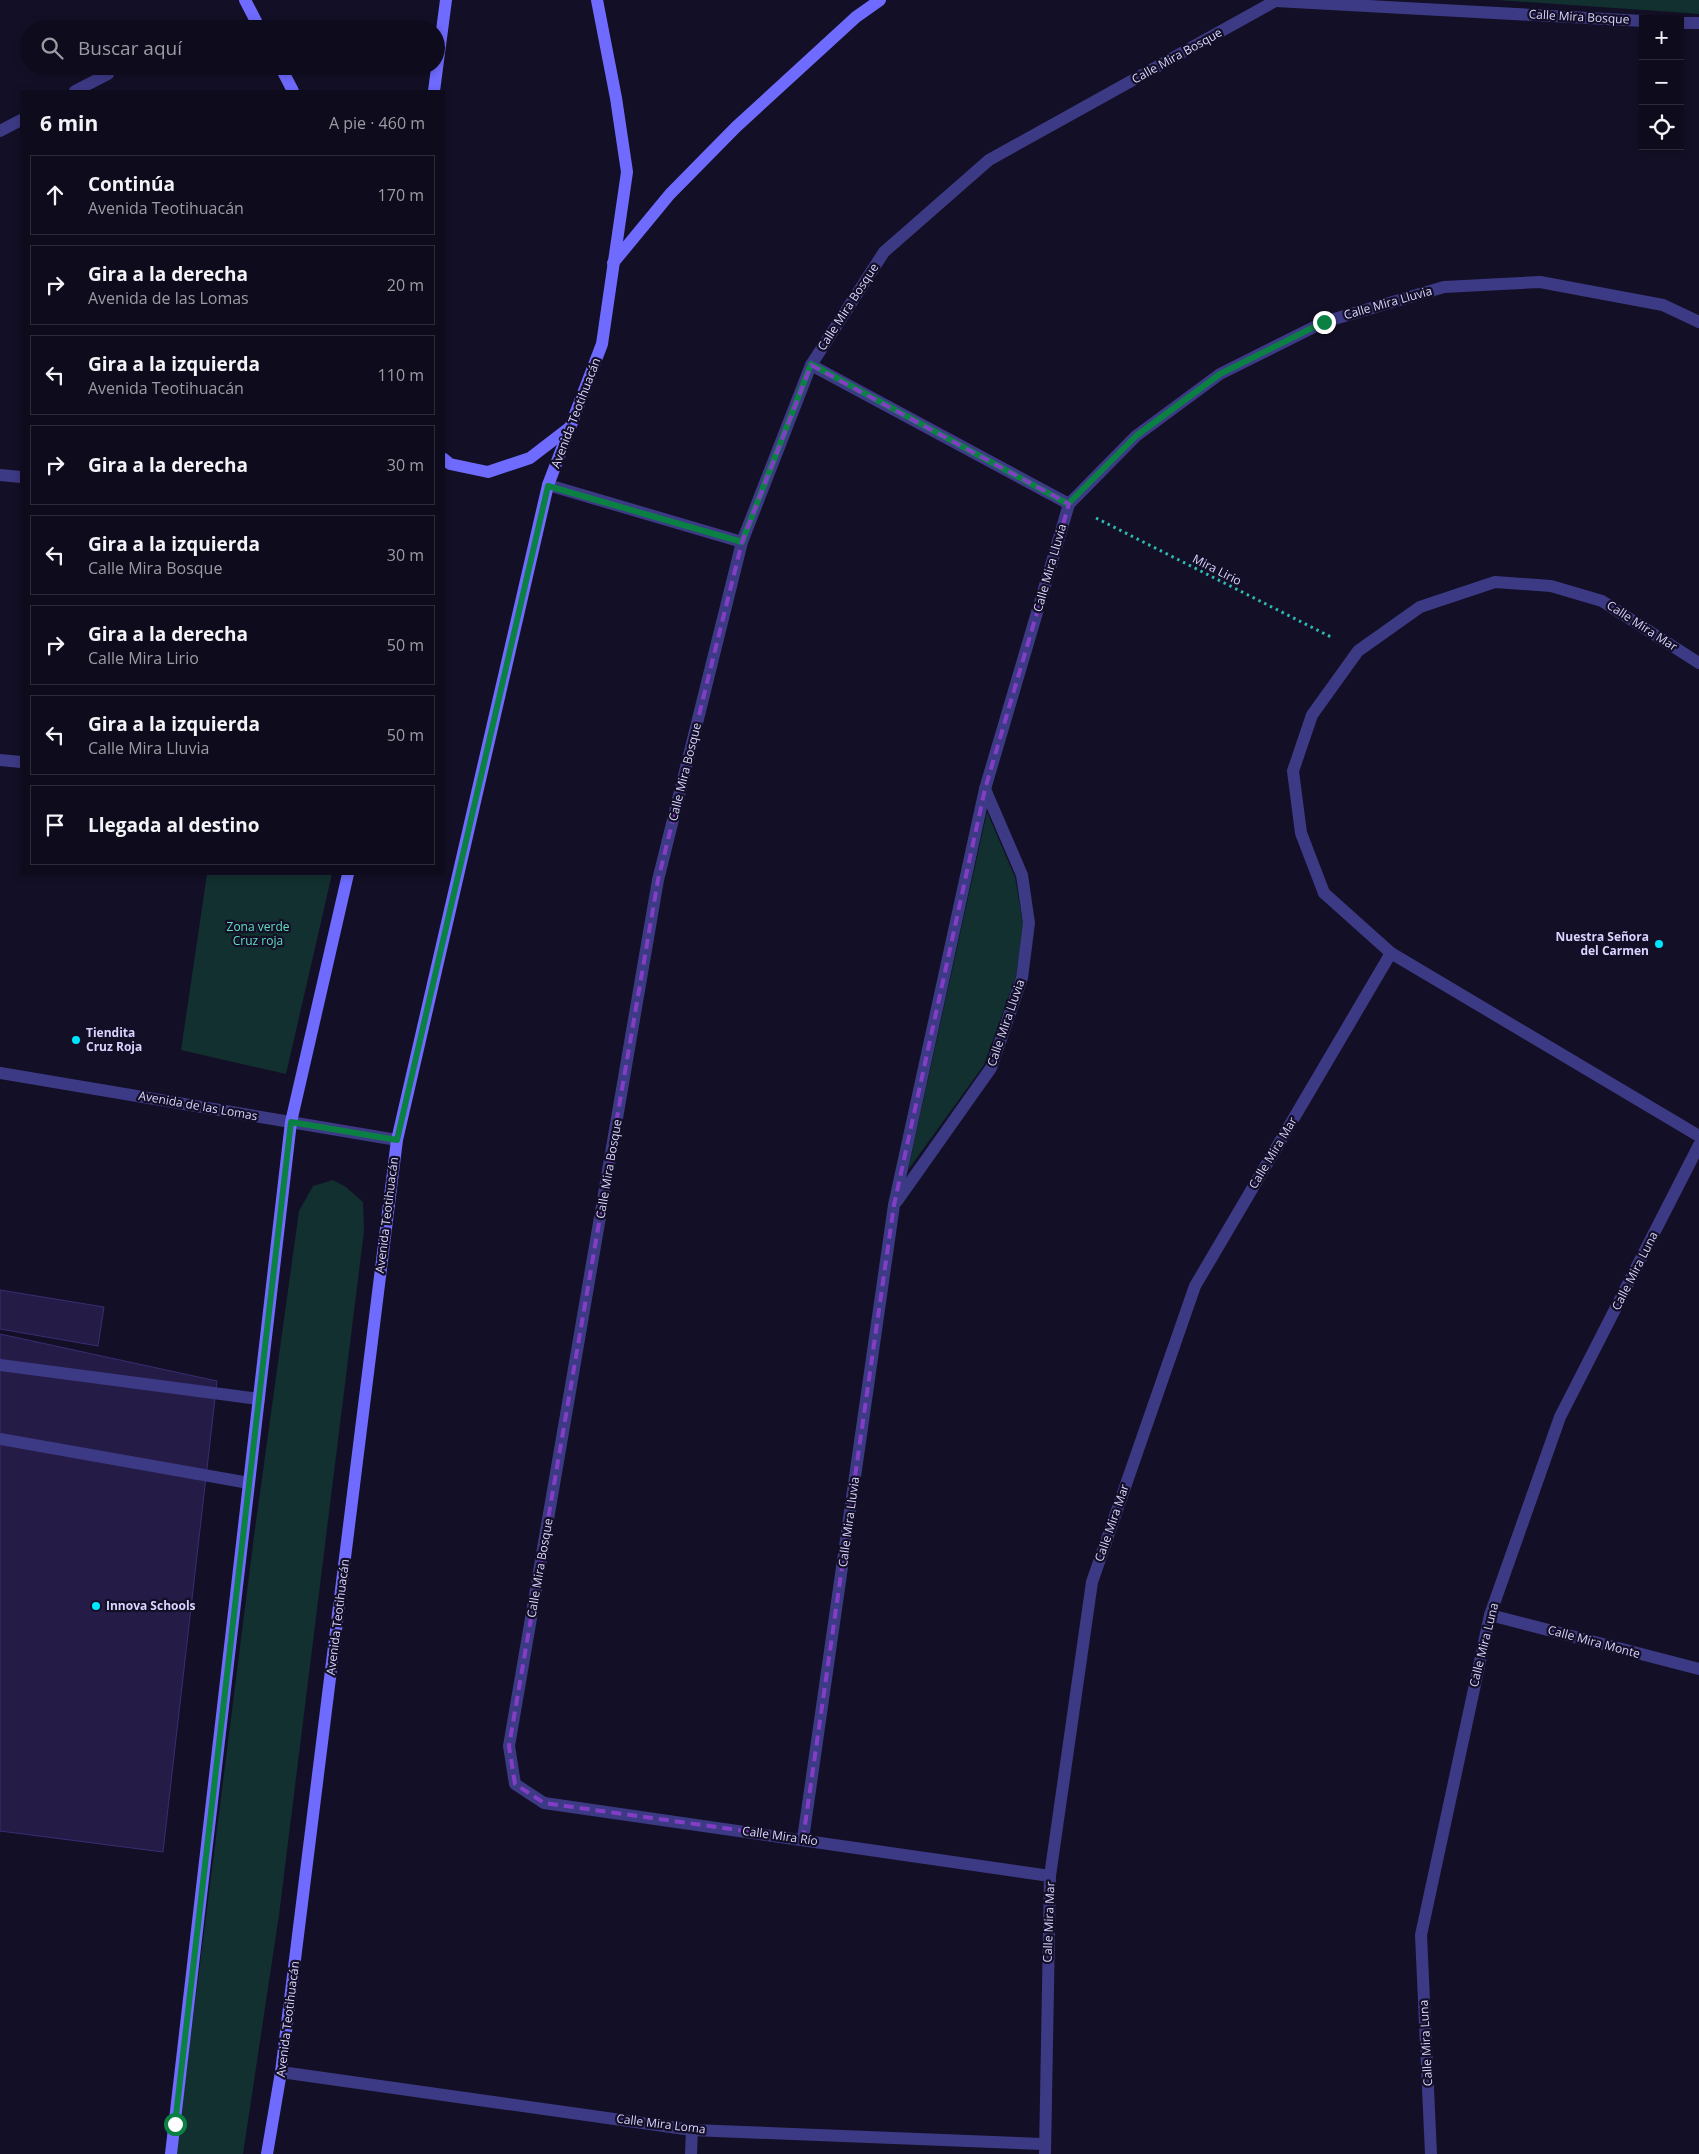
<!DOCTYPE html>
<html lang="es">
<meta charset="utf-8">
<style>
:root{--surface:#0e0b1c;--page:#1c1929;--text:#f1f3f6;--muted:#9b9ba3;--line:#2e2b3b}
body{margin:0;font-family:"Open Sans",sans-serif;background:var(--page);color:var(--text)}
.controls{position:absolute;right:15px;top:15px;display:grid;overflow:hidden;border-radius:0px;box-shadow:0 2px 8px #0003}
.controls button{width:45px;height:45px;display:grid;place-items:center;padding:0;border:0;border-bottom:1px solid var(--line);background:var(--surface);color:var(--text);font:25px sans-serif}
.stop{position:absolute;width:15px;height:15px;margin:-11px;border:4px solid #0b8043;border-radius:50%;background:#fff}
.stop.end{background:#0b8043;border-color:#fff;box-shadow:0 1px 5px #0008}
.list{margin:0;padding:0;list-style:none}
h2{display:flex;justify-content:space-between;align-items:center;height:65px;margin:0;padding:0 20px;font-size:21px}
h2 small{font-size:16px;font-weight:400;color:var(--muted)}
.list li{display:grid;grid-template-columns:32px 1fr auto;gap:15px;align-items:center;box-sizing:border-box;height:80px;margin:0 10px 10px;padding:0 10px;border:1px solid var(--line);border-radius:0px}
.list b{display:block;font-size:19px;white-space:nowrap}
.list p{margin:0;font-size:16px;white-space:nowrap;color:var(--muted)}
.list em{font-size:16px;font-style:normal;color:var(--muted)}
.icon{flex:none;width:28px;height:28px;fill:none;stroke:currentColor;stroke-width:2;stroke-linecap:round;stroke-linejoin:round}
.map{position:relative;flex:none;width:1699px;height:2154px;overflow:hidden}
.search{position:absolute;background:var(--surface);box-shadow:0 2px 8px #0003;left:20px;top:20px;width:425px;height:55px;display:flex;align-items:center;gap:12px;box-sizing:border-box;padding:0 18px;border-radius:28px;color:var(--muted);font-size:19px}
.panel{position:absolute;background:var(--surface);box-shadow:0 2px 8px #0003;left:20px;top:90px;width:425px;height:785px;border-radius:0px}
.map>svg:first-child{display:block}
</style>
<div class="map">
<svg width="1699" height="2154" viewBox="0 0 1699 2154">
<rect width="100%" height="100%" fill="#130f26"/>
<g fill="#12302f">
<path d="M1497,0H1699V14L1687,13Z"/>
<path d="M987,812L1015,877L1023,924L1016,976L984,1065L908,1170Z"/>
<path d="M207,874H332L286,1074L181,1050Z"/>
<path d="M333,1180L346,1187L363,1202L364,1231L279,1915L243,2154H176L254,1536L299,1211L313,1186Z"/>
</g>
<g fill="#241b47" stroke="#3b2d73">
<path d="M0,1290L104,1307L98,1346L0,1329Z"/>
<path d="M0,1334L217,1381L163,1852L0,1831Z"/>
</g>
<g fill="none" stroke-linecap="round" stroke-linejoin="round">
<path stroke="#2fb8b0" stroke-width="3" stroke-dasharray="2.5 4" stroke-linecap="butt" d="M1096,518L1333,638"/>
<g stroke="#3d3a85" stroke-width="12">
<path d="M0,1365L259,1399"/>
<path d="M0,1439L249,1483"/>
</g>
<path stroke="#3d3a85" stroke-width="12" d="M548,485L742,542"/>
<g stroke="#3d3a85" stroke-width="12">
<path d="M1276,1L1643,21"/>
<path d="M1680,23H1699"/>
<path d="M75,91L108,74"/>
<path d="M0,131L21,120"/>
<path d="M811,365L1069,504"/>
<path d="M0,475L21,477"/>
<path d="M1699,663L1602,601L1551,586L1495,582L1420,607L1358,651L1312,715L1293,771L1301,833L1324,893L1391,953L1699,1136"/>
<path d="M0,760L21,762"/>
<path d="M897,1201L991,1068L1022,978L1029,923L1022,875L985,789"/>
<path d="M1490,1615L1699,1669"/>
<path d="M803,1839L894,1205L985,789L1069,504L1136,436L1220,374L1324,322L1444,287L1540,282L1663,305L1699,322"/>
<path d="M1050,1876L544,1803L515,1784L509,1746L658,880L742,542L811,365L884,252L989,160L1277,0"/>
<path d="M281,2072L692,2130L1043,2144"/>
<path d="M691,2154L692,2130"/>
<path d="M1045,2154L1050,1876L1092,1582L1195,1286L1391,953"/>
<path d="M1431,2154L1421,1935L1490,1615L1560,1417L1699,1145"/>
</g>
<path stroke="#3d3a85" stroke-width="12" d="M0,1073L397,1140"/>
<g stroke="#6f6bff" stroke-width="12">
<path d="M245,0L260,29"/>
<path d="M280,66L293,91"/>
<path d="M434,91L446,0"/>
<path d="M613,263L670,194L736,127L856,17L880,0"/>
<path d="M444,459L450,464L488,472L530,458L569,428"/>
<path d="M171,2154L291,1122L348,874"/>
<path d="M267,2154L281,2072L397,1140L548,485L602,344L627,172L616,98L597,0"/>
</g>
</g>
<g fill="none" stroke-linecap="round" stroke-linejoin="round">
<path stroke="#0b8043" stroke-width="6" d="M175,2124L291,1122L397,1140L548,486L742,542L811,364L1068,504L1136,436L1220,374L1324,322"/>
</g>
<path fill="none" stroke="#843dc5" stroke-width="4" stroke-dasharray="10 6" stroke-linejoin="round" d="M811,365L1069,504L985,789L894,1205L803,1839L544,1803L515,1784L509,1746L658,880L742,542Z"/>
<g fill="#00e5ff" stroke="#130f26" stroke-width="2">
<circle cx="1659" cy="944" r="5"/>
<circle cx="76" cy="1040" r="5"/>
<circle cx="96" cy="1606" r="5"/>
</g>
<g text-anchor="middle" stroke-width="4.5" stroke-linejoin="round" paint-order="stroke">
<g font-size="12" fill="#d9d4ff" stroke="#130f26">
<text transform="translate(1579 17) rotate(3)" y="4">Calle Mira Bosque</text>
<text transform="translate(1177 56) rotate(-29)" y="4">Calle Mira Bosque</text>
<text transform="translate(1388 303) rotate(-16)" y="4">Calle Mira Lluvia</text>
<text transform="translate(848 307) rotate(-57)" y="4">Calle Mira Bosque</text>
<text transform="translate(576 413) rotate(-69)" y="4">Avenida Teotihuacán</text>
<text transform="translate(1050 568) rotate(-74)" y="4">Calle Mira Lluvia</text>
<text transform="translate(1217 570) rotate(27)" y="4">Mira Lirio</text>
<text transform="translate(1642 626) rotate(33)" y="4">Calle Mira Mar</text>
<text transform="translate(685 772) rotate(-76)" y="4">Calle Mira Bosque</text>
<text transform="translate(1006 1023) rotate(-71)" y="4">Calle Mira Lluvia</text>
<text transform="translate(198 1106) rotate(10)" y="4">Avenida de las Lomas</text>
<text transform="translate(1273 1153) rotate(-59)" y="4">Calle Mira Mar</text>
<text transform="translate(609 1169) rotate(-80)" y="4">Calle Mira Bosque</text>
<text transform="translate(387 1215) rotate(-83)" y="4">Avenida Teotihuacán</text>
<text transform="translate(1635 1271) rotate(-63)" y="4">Calle Mira Luna</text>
<text transform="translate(849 1522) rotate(-82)" y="4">Calle Mira Lluvia</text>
<text transform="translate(1112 1523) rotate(-71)" y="4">Calle Mira Mar</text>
<text transform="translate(540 1568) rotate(-80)" y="4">Calle Mira Bosque</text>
<text transform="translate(338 1617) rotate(-83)" y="4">Avenida Teotihuacán</text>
<text transform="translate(1594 1642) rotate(15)" y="4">Calle Mira Monte</text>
<text transform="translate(1484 1645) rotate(-76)" y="4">Calle Mira Luna</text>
<text transform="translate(780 1836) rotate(8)" y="4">Calle Mira Río</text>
<text transform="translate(1049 1922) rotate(-88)" y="4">Calle Mira Mar</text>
<text transform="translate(288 2019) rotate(-83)" y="4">Avenida Teotihuacán</text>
<text transform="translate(1426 2043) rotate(-93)" y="4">Calle Mira Luna</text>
<text transform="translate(661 2124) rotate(7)" y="4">Calle Mira Loma</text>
</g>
<g font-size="12" fill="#5fe0c0" stroke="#130f26">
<text x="258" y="931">Zona verde<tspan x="258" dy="14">Cruz roja</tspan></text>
</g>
<g font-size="12" font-weight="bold" fill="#d9d4ff" stroke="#130f26" text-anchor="start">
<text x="1649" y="941" text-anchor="end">Nuestra Señora<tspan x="1649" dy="14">del Carmen</tspan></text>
<text x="86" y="1037">Tiendita<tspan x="86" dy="14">Cruz Roja</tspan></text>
<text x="106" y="1610">Innova Schools</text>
</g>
</g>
</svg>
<div class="controls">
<button>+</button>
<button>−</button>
<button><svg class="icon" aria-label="locate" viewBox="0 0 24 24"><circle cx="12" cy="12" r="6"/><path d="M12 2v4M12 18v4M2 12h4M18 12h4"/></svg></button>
</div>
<div class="stop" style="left:175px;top:2124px"></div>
<div class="stop end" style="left:1324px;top:322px"></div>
<div class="search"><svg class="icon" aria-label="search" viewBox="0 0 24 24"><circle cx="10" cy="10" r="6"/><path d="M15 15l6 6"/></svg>Buscar aquí</div>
<section class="panel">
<h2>6 min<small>A pie · 460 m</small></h2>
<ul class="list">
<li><svg class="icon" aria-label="ahead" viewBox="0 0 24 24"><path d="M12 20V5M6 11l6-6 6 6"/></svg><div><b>Continúa</b><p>Avenida Teotihuacán</p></div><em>170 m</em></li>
<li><svg class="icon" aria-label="right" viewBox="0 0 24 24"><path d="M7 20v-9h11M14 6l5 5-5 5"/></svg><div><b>Gira a la derecha</b><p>Avenida de las Lomas</p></div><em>20 m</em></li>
<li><svg class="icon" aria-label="left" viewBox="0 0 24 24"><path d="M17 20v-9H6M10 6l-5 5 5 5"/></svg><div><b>Gira a la izquierda</b><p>Avenida Teotihuacán</p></div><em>110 m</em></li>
<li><svg class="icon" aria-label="right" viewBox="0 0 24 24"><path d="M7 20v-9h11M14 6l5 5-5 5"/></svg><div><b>Gira a la derecha</b></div><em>30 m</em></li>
<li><svg class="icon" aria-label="left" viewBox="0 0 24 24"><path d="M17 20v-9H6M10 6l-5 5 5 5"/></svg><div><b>Gira a la izquierda</b><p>Calle Mira Bosque</p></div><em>30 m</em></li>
<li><svg class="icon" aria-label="right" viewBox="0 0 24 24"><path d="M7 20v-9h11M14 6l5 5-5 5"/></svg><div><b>Gira a la derecha</b><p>Calle Mira Lirio</p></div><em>50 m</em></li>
<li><svg class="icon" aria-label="left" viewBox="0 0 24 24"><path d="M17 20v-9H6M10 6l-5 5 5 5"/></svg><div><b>Gira a la izquierda</b><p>Calle Mira Lluvia</p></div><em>50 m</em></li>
<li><svg class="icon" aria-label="arrive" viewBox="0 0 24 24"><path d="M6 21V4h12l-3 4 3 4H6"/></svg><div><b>Llegada al destino</b></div></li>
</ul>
</section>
</div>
